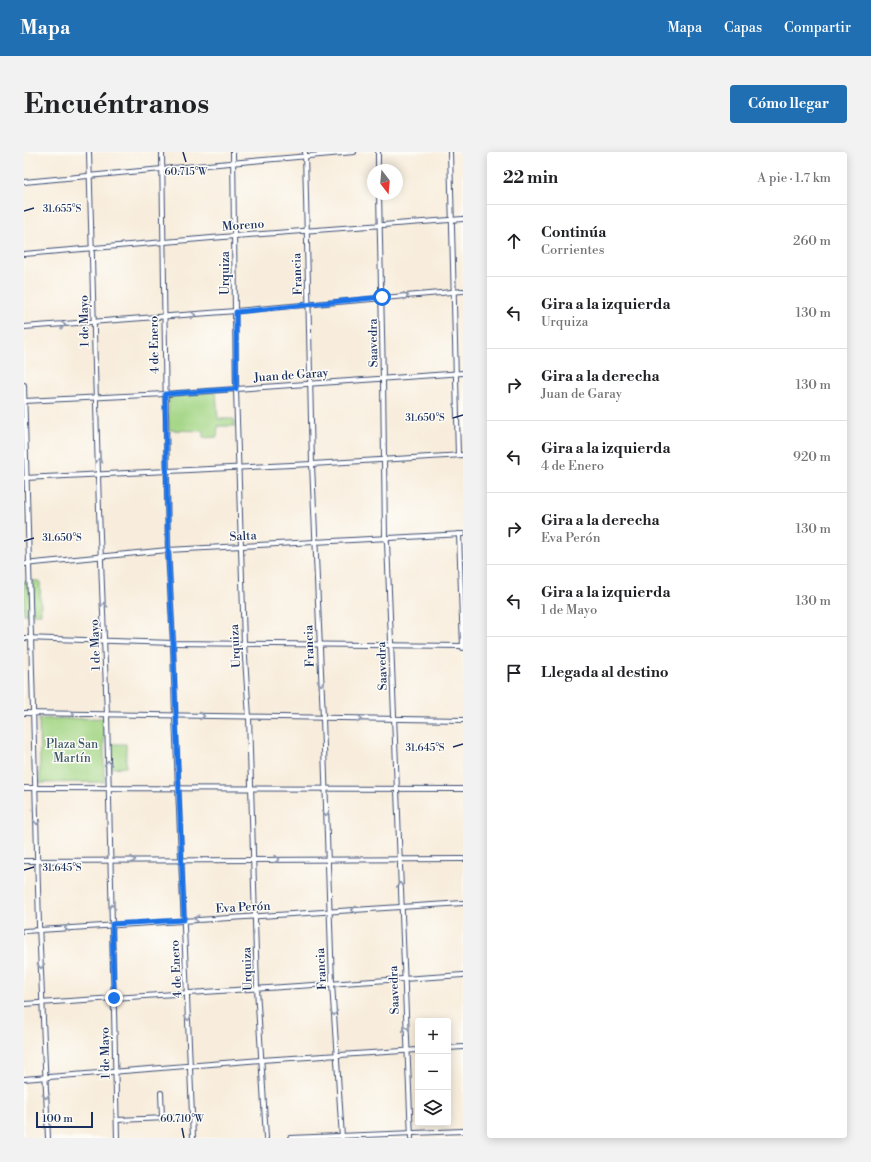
<!DOCTYPE html>
<html lang="es">
<meta charset="utf-8">
<style>
:root{--surface:#fff;--page:#f2f2f2;--text:#202124;--muted:#757577;--line:#e0e0e0;--accent:#1f6fb2}
body{margin:0;font-family:"Libre Bodoni",serif;background:var(--page);color:var(--text)}
.controls{position:absolute;right:12px;bottom:12px;display:grid;overflow:hidden;border-radius:4px;box-shadow:0 2px 10px #0003}
.controls button{width:36px;height:36px;display:grid;place-items:center;padding:0;border:0;border-bottom:1px solid var(--line);background:var(--surface);color:var(--text);font:20px sans-serif}
.compass{position:absolute;left:343px;top:12px;width:36px;height:36px;border-radius:50%;background:var(--surface);box-shadow:0 2px 10px #0003;rotate:164deg}
.scale{position:absolute;left:12px;bottom:10px;width:57px;box-sizing:border-box;padding-left:4px;border:2px solid #1b2f5e;border-top:0;font-size:11px;line-height:14px;white-space:nowrap;color:#1b2f5e;-webkit-text-stroke:3px #fdfcf7;paint-order:stroke}
.stop{position:absolute;width:12px;height:12px;margin:-9px;border:3px solid #1a73e8;border-radius:50%;background:#fff}
.stop.end{background:#1a73e8;border-color:#fff;box-shadow:0 1px 4px #0008}
.list{margin:0;padding:0;list-style:none}
h2{display:flex;justify-content:space-between;align-items:center;height:52px;margin:0;padding:0 16px;font-size:17px}
h2 small{font-size:13px;font-weight:400;color:var(--muted)}
.list li{display:grid;grid-template-columns:26px 1fr auto;gap:12px;align-items:center;box-sizing:border-box;height:72px;padding:0 16px;border-top:1px solid var(--line)}
.list b{display:block;font-size:15px;white-space:nowrap}
.list p{margin:0;font-size:13px;white-space:nowrap;color:var(--muted)}
.list em{font-size:13px;font-style:normal;color:var(--muted)}
.icon{flex:none;width:22px;height:22px;fill:none;stroke:currentColor;stroke-width:2;stroke-linecap:round;stroke-linejoin:round}
.map{position:relative;flex:none;width:439px;height:986px;overflow:hidden;border-radius:4px}
header{display:flex;align-items:center;gap:24px;box-sizing:border-box;height:56px;padding:0 20px;background:var(--accent);color:#fff}
header strong{font-size:19px}
nav{display:flex;gap:22px;margin-inline-start:auto;font-size:14px}
.intro{display:flex;align-items:center;justify-content:space-between;box-sizing:border-box;height:96px;padding:0 24px}
h1{margin:0;font-size:28px}
.button{padding:10px 18px;border-radius:4px;background:var(--accent);color:#fff;font-size:14px;font-weight:700}
main{display:flex;gap:24px;padding:0 24px}
aside{flex:1;background:var(--surface);border-radius:4px;box-shadow:0 2px 10px #0003}
.map>svg:first-child{display:block}
</style>
<header>
<strong>Mapa</strong>
<nav><a>Mapa</a><a>Capas</a><a>Compartir</a></nav>
</header>
<div class="intro"><h1>Encuéntranos</h1><a class="button">Cómo llegar</a></div>
<main>
<div class="map">
<svg width="439" height="986" viewBox="0 0 439 986">
<rect width="100%" height="100%" fill="#fdfcf7"/>
<filter id="ink" filterUnits="userSpaceOnUse"><feTurbulence type="fractalNoise" baseFrequency=".025" numOctaves="2"/><feDisplacementMap in="SourceGraphic" scale="8" xChannelSelector="R" yChannelSelector="G"/><feConvolveMatrix kernelMatrix="1 2 1 2 8 2 1 2 1" color-interpolation-filters="sRGB"/></filter>
<filter id="wash" filterUnits="userSpaceOnUse"><feTurbulence type="fractalNoise" baseFrequency=".012" numOctaves="4" result="noise"/><feDisplacementMap in="SourceGraphic" scale="16" xChannelSelector="R" yChannelSelector="G"/><feGaussianBlur stdDeviation="0.9" result="paint"/><feColorMatrix in="noise" values="0 0 0 0 0 0 0 0 0 0 0 0 0 0 0 0 0 1.4 0 .05"/><feComposite in="paint" operator="in"/></filter>
<g filter="url(#wash)">
<rect width="100%" height="100%" fill="#f8eddc"/>
<g fill="#a4d686" stroke="#608272">
<path d="M192,240L194,267H210L211,274H194L193,285L179,286V279L145,278L144,244Z"/>
<path d="M0,429H16L17,462H0Z"/>
<path d="M80,566V630L16,631L15,567Z"/>
<path d="M86,592H102V615L86,616Z"/>
</g>
</g>
<g filter="url(#ink)">
<g fill="none" stroke-linecap="round" stroke-linejoin="round">
<defs>
<g id="street">
<path d="M65,0L75,358L83,563L93,986"/>
<path d="M138,0L144,398L149,491L151,564L169,986"/>
<path d="M209,0L212,237L220,491L225,565L233,836L242,986"/>
<path d="M281,0L288,312L299,566L308,831L318,986"/>
<path d="M354,0V18"/>
<path d="M426,0L434,303"/>
<path d="M0,30L138,17L330,0"/>
<path d="M355,42L359,227L361,385L363,390L387,986"/>
<path d="M0,102L211,84L439,67"/>
<path d="M0,175L212,159L439,139"/>
<path d="M0,233L15,772L24,986"/>
<path d="M0,249L141,242L439,221"/>
<path d="M0,326L288,312L439,303"/>
<path d="M435,382L439,496"/>
<path d="M0,412L144,398L439,382"/>
<path d="M0,486L149,491L439,494"/>
<path d="M0,561L439,568"/>
<path d="M0,636L439,637"/>
<path d="M0,709L439,707"/>
<path d="M0,779L439,751"/>
<path d="M0,852L439,823"/>
<path d="M424,896L439,895"/>
<path d="M0,927L237,908L394,898"/>
<path d="M137,941L138,965"/>
<path d="M93,968L168,965"/>
<path d="M266,986L439,979"/>
</g>
</defs>
<use href="#street" stroke="#3c4c71" stroke-width="6"/>
<use href="#street" stroke="#fff" stroke-width="4"/>
</g>
<defs><path id="oneway-chevron" d="M-2-3.5L2.5 0L-2 3.5" fill="none" stroke-width="1.6" stroke-linecap="round" stroke-linejoin="round"/></defs>
<g stroke="#8d97ae">
<use href="#oneway-chevron" transform="translate(382 144) rotate(-5)"/>
<use href="#oneway-chevron" transform="translate(169 163) rotate(-4)"/>
<use href="#oneway-chevron" transform="translate(39 173) rotate(-4)"/>
<use href="#oneway-chevron" transform="translate(75 309) rotate(-93)"/>
<use href="#oneway-chevron" transform="translate(80 453) rotate(-92)"/>
<use href="#oneway-chevron" transform="translate(297 531) rotate(87)"/>
<use href="#oneway-chevron" transform="translate(48 562) rotate(1)"/>
<use href="#oneway-chevron" transform="translate(178 564) rotate(1)"/>
<use href="#oneway-chevron" transform="translate(336 567) rotate(1)"/>
<use href="#oneway-chevron" transform="translate(84 611) rotate(-91)"/>
<use href="#oneway-chevron" transform="translate(302 661) rotate(89)"/>
<use href="#oneway-chevron" transform="translate(13 670) rotate(88)"/>
<use href="#oneway-chevron" transform="translate(253 707)"/>
<use href="#oneway-chevron" transform="translate(109 708)"/>
<use href="#oneway-chevron" transform="translate(376 733) rotate(-92)"/>
<use href="#oneway-chevron" transform="translate(88 755) rotate(-91)"/>
<use href="#oneway-chevron" transform="translate(330 758) rotate(176)"/>
<use href="#oneway-chevron" transform="translate(173 767) rotate(177)"/>
<use href="#oneway-chevron" transform="translate(43 776) rotate(176)"/>
<use href="#oneway-chevron" transform="translate(17 814) rotate(88)"/>
<use href="#oneway-chevron" transform="translate(310 861) rotate(86)"/>
<use href="#oneway-chevron" transform="translate(164 866) rotate(88)"/>
<use href="#oneway-chevron" transform="translate(382 877) rotate(-92)"/>
<use href="#oneway-chevron" transform="translate(22 944) rotate(87)"/>
</g>
</g>
<g fill="none" stroke-linecap="round" stroke-linejoin="round" filter="url(#ink)">
<path stroke="#1a73e8" stroke-width="5" d="M90,846L88,772L160,768L149,491L144,398L141,242L212,237V160L358,145"/>
</g>
<path fill="none" stroke="#1b2f5e" stroke-width="1.5" d="M159,0L162,10M0,59L10,56M429,266L439,263M0,389L10,386M429,595L439,592M0,718L10,715M158,976L160,986"/>
<g text-anchor="middle" stroke-width="3" stroke-linejoin="round" paint-order="stroke">
<g font-size="12" fill="#1b2f5e" stroke="#fdfcf7">
<text transform="translate(219 73) rotate(-4)" y="4">Moreno</text>
<text transform="translate(201 121) rotate(-90)" y="4">Urquiza</text>
<text transform="translate(273 122) rotate(-92)" y="4">Francia</text>
<text transform="translate(60 169) rotate(-91)" y="4">1 de Mayo</text>
<text transform="translate(349 191) rotate(-91)" y="4">Saavedra</text>
<text transform="translate(130 193) rotate(-91)" y="4">4 de Enero</text>
<text transform="translate(267 223) rotate(-4)" y="4">Juan de Garay</text>
<text transform="translate(219 384) rotate(-3)" y="4">Salta</text>
<text transform="translate(71 493) rotate(-92)" y="4">1 de Mayo</text>
<text transform="translate(211 494) rotate(-93)" y="4">Urquiza</text>
<text transform="translate(285 494) rotate(-92)" y="4">Francia</text>
<text transform="translate(358 514) rotate(-92)" y="4">Saavedra</text>
<text transform="translate(219 755) rotate(-3)" y="4">Eva Perón</text>
<text transform="translate(152 817) rotate(-93)" y="4">4 de Enero</text>
<text transform="translate(223 817) rotate(-92)" y="4">Urquiza</text>
<text transform="translate(297 817) rotate(-93)" y="4">Francia</text>
<text transform="translate(370 838) rotate(-92)" y="4">Saavedra</text>
<text transform="translate(81 901) rotate(-91)" y="4">1 de Mayo</text>
</g>
<g font-size="12" fill="#3d5968" stroke="#fdfcf7">
<text x="48" y="596">Plaza San<tspan x="48" dy="14">Martín</tspan></text>
</g>
</g>
<g font-size="10" text-anchor="middle" fill="#1b2f5e" stroke="#fdfcf7" stroke-width="3" stroke-linejoin="round" paint-order="stroke">
<text x="162" y="23">60.715°W</text>
<text x="38" y="60">31.655°S</text>
<text x="401" y="269">31.650°S</text>
<text x="38" y="389">31.650°S</text>
<text x="401" y="599">31.645°S</text>
<text x="38" y="719">31.645°S</text>
<text x="158" y="970">60.710°W</text>
</g>
</svg>
<div class="controls">
<button>+</button>
<button>−</button>
<button><svg class="icon" aria-label="layers" viewBox="0 0 24 24"><path d="M12 4l9 5-9 5-9-5zM3 14l9 5 9-5"/></svg></button>
</div>
<svg class="compass" viewBox="-18 -18 36 36"><path d="M0-13l5 13h-10z" fill="#e53935"/><path d="M0 13l5-13h-10z" fill="#757577"/></svg>
<div class="scale">100 m</div>
<div class="stop" style="left:358px;top:145px"></div>
<div class="stop end" style="left:90px;top:846px"></div>
</div>
<aside>
<h2>22 min<small>A pie · 1.7 km</small></h2>
<ul class="list">
<li><svg class="icon" aria-label="ahead" viewBox="0 0 24 24"><path d="M12 20V5M6 11l6-6 6 6"/></svg><div><b>Continúa</b><p>Corrientes</p></div><em>260 m</em></li>
<li><svg class="icon" aria-label="left" viewBox="0 0 24 24"><path d="M17 20v-9H6M10 6l-5 5 5 5"/></svg><div><b>Gira a la izquierda</b><p>Urquiza</p></div><em>130 m</em></li>
<li><svg class="icon" aria-label="right" viewBox="0 0 24 24"><path d="M7 20v-9h11M14 6l5 5-5 5"/></svg><div><b>Gira a la derecha</b><p>Juan de Garay</p></div><em>130 m</em></li>
<li><svg class="icon" aria-label="left" viewBox="0 0 24 24"><path d="M17 20v-9H6M10 6l-5 5 5 5"/></svg><div><b>Gira a la izquierda</b><p>4 de Enero</p></div><em>920 m</em></li>
<li><svg class="icon" aria-label="right" viewBox="0 0 24 24"><path d="M7 20v-9h11M14 6l5 5-5 5"/></svg><div><b>Gira a la derecha</b><p>Eva Perón</p></div><em>130 m</em></li>
<li><svg class="icon" aria-label="left" viewBox="0 0 24 24"><path d="M17 20v-9H6M10 6l-5 5 5 5"/></svg><div><b>Gira a la izquierda</b><p>1 de Mayo</p></div><em>130 m</em></li>
<li><svg class="icon" aria-label="arrive" viewBox="0 0 24 24"><path d="M6 21V4h12l-3 4 3 4H6"/></svg><div><b>Llegada al destino</b></div></li>
</ul>
</aside>
</main>
